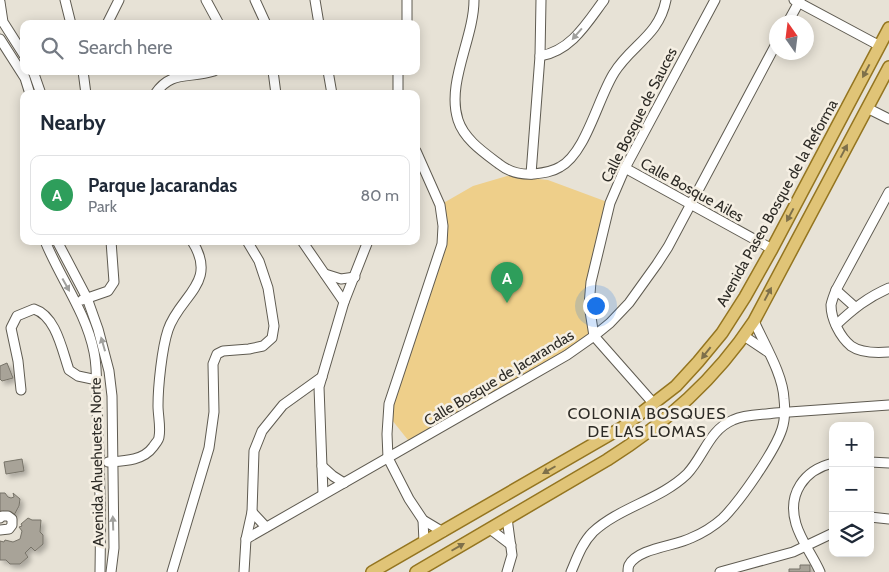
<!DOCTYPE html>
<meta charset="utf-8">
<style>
:root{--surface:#fff;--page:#f2f2f3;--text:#1f2937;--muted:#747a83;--line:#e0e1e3;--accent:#7c3aed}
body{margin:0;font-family:Cabin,sans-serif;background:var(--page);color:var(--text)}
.controls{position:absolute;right:15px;bottom:15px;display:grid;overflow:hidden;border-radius:10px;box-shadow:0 2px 12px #0003}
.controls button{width:45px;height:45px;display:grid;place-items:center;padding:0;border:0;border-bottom:1px solid var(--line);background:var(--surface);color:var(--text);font:25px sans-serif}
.compass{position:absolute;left:769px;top:15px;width:45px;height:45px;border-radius:50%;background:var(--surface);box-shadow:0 2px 12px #0003;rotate:346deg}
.you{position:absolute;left:595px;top:305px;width:18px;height:18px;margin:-12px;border:4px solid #fff;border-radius:50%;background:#1a73e8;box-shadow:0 0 0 8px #1a73e833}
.badge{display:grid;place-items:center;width:32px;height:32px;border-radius:50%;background:var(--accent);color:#fff;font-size:16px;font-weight:700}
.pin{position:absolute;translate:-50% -41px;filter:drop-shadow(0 1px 2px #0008)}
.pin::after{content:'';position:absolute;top:26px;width:18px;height:15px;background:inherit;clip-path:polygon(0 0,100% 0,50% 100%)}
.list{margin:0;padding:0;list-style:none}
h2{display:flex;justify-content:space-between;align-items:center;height:65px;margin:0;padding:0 20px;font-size:21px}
h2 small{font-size:16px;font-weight:400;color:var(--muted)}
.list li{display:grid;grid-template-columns:32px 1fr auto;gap:15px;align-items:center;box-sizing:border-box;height:80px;margin:0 10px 10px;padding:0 10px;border:1px solid var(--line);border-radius:10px}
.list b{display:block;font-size:19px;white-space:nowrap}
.list p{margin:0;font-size:16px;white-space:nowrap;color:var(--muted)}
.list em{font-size:16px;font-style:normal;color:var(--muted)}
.icon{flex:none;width:28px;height:28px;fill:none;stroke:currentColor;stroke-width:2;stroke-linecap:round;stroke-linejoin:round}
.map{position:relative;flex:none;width:889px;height:572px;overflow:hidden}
.search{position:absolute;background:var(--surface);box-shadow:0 2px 12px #0003;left:20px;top:20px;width:400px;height:55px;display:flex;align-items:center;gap:12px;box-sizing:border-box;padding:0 18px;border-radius:10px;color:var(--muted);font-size:19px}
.panel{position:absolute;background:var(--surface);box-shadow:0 2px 12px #0003;left:20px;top:90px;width:400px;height:155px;border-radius:10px}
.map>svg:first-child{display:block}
</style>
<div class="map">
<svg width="889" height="572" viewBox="0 0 889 572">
<defs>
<filter id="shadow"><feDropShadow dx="3.5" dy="3.5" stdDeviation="2.5" flood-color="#0004"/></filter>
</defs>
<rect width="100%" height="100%" fill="#e7e2d6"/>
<path fill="#eecf8a" d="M507,176L548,180L610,203L591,285L594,336L412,445L388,415L442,244L440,205L473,186Z"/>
<g fill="#a8a398" stroke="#777368" filter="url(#shadow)">
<path d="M7,363L13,378L2,381L0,379V366Z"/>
<path d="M22,459L24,471L6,474L4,462Z"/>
<path d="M0,493H5L8,497L11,498L14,497L13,493L20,499L19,506L13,517L3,511L0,517Z"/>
<path d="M28,518L32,520H41L40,532L43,535V544L35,551L31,547L25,553L28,557L20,564H10L6,560H0V541L4,542L5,540L13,542L20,539L22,531L19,527L22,526L21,524Z"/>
<path d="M800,565H810V572H789V569H800Z"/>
</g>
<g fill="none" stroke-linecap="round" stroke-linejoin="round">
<defs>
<g id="minor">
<path d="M65,0L71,24"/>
<path d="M206,0L219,24"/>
<path d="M255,0L266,24"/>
<path d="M315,0L319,24"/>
<path d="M474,0C474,38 446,83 458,120C464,139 483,152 499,164C509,172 522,175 534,174C543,173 552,172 560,167C586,153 598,98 614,73C631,45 659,36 666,0"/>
<path d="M794,0L880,46"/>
<path d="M0,2L3,22L24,55"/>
<path d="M788,22L800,0"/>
<path d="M107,24L119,0"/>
<path d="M407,24V0"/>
<path d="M0,39L25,78L30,94"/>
<path d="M540,56C571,51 587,23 604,0"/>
<path d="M33,71L41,94"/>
<path d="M83,71L86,94"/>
<path d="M273,71L276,94"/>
<path d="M328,71L332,94"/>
<path d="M398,71V94"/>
<path d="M155,94C171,70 189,79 214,71"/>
<path d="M867,108L889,119"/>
<path d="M416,151L440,205L443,226L442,244L389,404L387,434L388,458L409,499L423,520L443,532"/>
<path d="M625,168L772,249"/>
<path d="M531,174L540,56L541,0"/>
<path d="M889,192L836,290C834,295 832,300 831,305C831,319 840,337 851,346C861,353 877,353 889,352"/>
<path d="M45,241C60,278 86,312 94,352C98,371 96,390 97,409C100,463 101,517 100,572"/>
<path d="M57,241L87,298L98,329L109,371L112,396L114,548L111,572"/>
<path d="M302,241L344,302"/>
<path d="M325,274L341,279L355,277"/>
<path d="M836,290L855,307"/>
<path d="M82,300L108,291L114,282L111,241"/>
<path d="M836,325C853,309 868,297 889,288"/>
<path d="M744,336L768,352"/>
<path d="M21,390L18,361L11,328L17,316L34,309C56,316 62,350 69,370L78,376L97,380"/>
<path d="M654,404L594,336L589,305L591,282L610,203L625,168L715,0"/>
<path d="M108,462C123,461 143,461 153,447C155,444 159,440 159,437C161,428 158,415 158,406C158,386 162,348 168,330C179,296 219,283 192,241"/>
<path d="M870,462L889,463"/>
<path d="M322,466L333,476L344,483"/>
<path d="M323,494L319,387L344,302L368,241"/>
<path d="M252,512L266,527"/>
<path d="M870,517L889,519"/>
<path d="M0,518L2,516H8L12,519V525L9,529L0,530"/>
<path d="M423,520L424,542"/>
<path d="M490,529L511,545"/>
<path d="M246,539L567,355L594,336L610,323L629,303L657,264L668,247L776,44"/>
<path d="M172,572L209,448L214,412L213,364L217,354L223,351L249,349L263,346L272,338L274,326L268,288L259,261L247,241"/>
<path d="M244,572L246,539L252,512L254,451L262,431L283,405L322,377"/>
<path d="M507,572L512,555L507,518"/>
<path d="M571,572C577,558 582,543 593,532C620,507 660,500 687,474C704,456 709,430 733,420C746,414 761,415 775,413C813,410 851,408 889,405"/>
<path d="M628,572C628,570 628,567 629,565C638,548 676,546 691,538C703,533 714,526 723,518C740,501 775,451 782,429C785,420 785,408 784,399C783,374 764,344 754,321"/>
<path d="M720,572L793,552L833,533"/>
<path d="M820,572C813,556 801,541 796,524C787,494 804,470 833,463"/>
</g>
<g id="major">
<path d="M372,572L623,427L676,386L698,362L722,333L745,297L772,249L889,28"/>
<path d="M416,572L607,460C667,422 715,380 754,321L889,67"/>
</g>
</defs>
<use href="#minor" stroke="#5f5b51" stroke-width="11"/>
<use href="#major" stroke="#947520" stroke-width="14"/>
<use href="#minor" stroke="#fff" stroke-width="9"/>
<use href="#major" stroke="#e0c477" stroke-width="11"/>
</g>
<defs><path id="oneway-solid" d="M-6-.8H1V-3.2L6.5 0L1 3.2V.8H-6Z" transform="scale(1.25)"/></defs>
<g fill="#a0a09d">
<use href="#oneway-solid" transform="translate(577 34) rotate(131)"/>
<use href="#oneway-solid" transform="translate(66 285) rotate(61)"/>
<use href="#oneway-solid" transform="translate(103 344) rotate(-106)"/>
<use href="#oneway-solid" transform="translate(113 523) rotate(-92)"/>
</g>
<g fill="#7e704a">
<use href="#oneway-solid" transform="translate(866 71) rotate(118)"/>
<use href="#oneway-solid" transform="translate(844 151) rotate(-62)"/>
<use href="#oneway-solid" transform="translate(790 215) rotate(118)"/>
<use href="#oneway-solid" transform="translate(768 294) rotate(-62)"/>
<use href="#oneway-solid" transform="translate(706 353) rotate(128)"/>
<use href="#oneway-solid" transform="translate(549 470) rotate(150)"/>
<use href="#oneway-solid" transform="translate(458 547) rotate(-30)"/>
</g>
<g text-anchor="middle" stroke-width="5" stroke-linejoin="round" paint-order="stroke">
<g font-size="15" fill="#2d2b26" stroke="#f5efe3">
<text transform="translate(639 115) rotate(-63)" y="5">Calle Bosque de Sauces</text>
<text transform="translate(692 190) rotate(29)" y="5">Calle Bosque Ailes</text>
<text transform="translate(777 203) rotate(-61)" y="5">Avenida Paseo Bosque de la Reforma</text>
<text transform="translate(499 378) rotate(-31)" y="5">Calle Bosque de Jacarandas</text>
<text transform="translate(97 462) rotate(-91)" y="5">Avenida Ahuehuetes Norte</text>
</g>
<g font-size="16" letter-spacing="1" fill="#2d2b26" stroke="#f5efe3">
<text x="647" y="419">COLONIA BOSQUES<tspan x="647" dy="18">DE LAS LOMAS</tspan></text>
</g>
</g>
</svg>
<div class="controls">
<button>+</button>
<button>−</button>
<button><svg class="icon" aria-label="layers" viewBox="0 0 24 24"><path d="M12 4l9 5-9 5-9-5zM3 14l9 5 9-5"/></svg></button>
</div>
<svg class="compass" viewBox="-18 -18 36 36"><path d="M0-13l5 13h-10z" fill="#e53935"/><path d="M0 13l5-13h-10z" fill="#747a83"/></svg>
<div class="you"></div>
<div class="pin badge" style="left:507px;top:303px;background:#2e9e5b">A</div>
<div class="search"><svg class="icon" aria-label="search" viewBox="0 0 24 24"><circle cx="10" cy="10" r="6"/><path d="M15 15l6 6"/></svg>Search here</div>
<section class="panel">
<h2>Nearby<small></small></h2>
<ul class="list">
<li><span class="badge" style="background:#2e9e5b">A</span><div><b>Parque Jacarandas</b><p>Park</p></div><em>80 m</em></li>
</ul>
</section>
</div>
